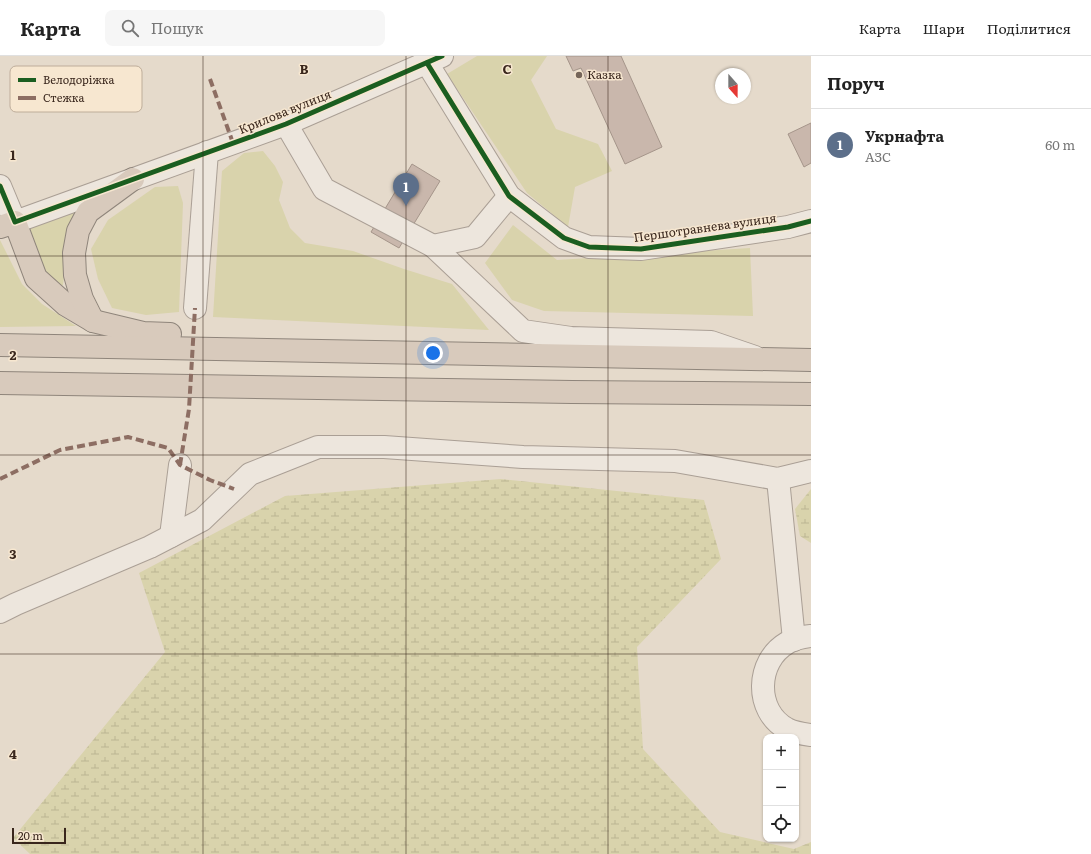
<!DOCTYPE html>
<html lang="uk">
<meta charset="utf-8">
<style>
:root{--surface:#fff;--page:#f6f6f6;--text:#222;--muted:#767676;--line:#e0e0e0;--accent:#756559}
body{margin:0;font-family:Literata,serif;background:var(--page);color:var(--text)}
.controls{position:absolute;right:12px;bottom:12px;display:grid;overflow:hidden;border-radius:8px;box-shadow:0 1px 3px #0004}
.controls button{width:36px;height:36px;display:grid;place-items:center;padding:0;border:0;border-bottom:1px solid var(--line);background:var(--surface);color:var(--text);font:20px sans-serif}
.compass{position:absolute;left:715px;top:12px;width:36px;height:36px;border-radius:50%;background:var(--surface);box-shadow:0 1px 3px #0004;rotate:159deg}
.scale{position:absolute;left:12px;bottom:10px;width:54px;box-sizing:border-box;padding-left:4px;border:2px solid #39261c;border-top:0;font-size:11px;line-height:14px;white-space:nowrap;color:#39261c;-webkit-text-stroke:3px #f7e7d0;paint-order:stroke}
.you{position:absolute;left:433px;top:297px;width:14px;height:14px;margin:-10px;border:3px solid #fff;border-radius:50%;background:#1a73e8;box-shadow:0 0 0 6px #1a73e833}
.badge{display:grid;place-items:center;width:26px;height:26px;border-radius:50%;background:var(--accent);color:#fff;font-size:13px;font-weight:700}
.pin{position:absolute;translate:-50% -33px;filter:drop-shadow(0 1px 2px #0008)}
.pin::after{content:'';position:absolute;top:21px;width:14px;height:12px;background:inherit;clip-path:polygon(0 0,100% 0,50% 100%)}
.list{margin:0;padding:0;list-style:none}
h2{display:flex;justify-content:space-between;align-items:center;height:52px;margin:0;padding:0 16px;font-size:17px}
h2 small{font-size:13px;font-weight:400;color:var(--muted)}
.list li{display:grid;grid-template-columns:26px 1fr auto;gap:12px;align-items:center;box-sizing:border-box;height:72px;padding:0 16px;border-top:1px solid var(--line)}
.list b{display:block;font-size:15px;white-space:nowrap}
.list p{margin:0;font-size:13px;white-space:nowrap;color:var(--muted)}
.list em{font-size:13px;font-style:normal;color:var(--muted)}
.icon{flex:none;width:22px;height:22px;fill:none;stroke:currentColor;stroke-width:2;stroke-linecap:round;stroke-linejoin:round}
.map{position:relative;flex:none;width:811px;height:798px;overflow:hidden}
header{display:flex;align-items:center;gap:24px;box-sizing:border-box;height:56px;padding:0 20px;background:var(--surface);border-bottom:1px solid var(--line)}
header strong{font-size:19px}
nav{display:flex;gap:22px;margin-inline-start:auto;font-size:14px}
.search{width:280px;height:36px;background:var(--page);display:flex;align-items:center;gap:10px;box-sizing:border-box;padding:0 14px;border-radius:8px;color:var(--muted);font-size:15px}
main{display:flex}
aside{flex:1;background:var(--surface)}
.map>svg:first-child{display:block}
</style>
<header>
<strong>Карта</strong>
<div class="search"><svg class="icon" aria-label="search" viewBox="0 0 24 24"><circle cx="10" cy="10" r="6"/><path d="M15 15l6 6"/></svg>Пошук</div>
<nav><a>Карта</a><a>Шари</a><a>Поділитися</a></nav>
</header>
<main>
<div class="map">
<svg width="811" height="798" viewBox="0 0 811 798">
<defs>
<pattern id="wetland-marsh" width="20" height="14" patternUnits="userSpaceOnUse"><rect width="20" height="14" fill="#d9d3ac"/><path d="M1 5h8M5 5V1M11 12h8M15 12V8" fill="none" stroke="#bbb593"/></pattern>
</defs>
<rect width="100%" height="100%" fill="#e5dacb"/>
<g fill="#d9d3ac">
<path d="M477,0H547L531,24L556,73L598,88L612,115L575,131L568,171L527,137L447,18Z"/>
<path d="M263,95L275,110L283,126L279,144L290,172L305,187L353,195L404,213L452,228L489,274L213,261L222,115L244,97Z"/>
<path d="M178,130L183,147L179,256L146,259L112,252L98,223L91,193L108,164L155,131Z"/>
<path d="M79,154C72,165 65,178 64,192C63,204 65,217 63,229L59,231L45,217L25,174Z"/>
<path d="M513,169L557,204L750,192L753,260L544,255L512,244L485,207Z"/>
<path d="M0,184L22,228L42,248L76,270L0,271Z"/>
</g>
<g fill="url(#wetland-marsh)">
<path d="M501,423L704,444L721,503L637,591L643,693L720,776L794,793L811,786V798H30L13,782L165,596L139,517L285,440Z"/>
<path d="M811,433V487L800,480L795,453Z"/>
</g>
<g fill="#c9b7ac" stroke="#a5958a">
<path d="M566,0H621L662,91L625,108L581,12L573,15Z"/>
<path d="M811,67V107L804,111L788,78Z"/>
<path d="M412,108L440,125L399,192L371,176Z"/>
</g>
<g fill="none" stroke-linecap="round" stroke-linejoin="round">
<defs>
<g id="minor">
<path d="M425,0L427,7L509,140L564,182L589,191L641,193L788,171L811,165"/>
<path d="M286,68L324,133L433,190L523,275L571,282L711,286L755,301"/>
<path d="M0,130L15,166L286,68L442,0"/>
<path d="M433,190L475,181L509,140"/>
<path d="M195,252L207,96"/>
<path d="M778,423L794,584"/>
<path d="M171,480L180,409"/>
<path d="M0,556L16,548L150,491L202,464L250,418L318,391H384L523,401L675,405L778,423L811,415"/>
<path d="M811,580C803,581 795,582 787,587C756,605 754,655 787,673C795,677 803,678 811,679"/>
</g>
<g id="highway">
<path d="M0,171L15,166L36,222L66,249L93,265L143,277L170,278"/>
<path d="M93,265L82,243L75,219L74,197L78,175L88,156L133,123"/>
<path d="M0,289L811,304"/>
<path d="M0,327L572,336L811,338"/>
</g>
</defs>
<use href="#minor" stroke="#aa9f95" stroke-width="24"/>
<use href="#highway" stroke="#8f857b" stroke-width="24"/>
<use href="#minor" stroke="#ede6dd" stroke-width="22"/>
<use href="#highway" stroke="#d8cabc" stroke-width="22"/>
<g stroke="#8d6e63" stroke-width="4" stroke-dasharray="8 4" stroke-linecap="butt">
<path d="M210,23L233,87"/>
<path d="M180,409L189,353L195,252"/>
<path d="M0,423L60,394L128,381L168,392L180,409L210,424L234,433"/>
</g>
<defs>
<g id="cycleway">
<path d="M427,7L509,140L564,182L589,191L641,193L788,171L811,165"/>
<path d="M0,130L15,166L286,68L442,0"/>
</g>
</defs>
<use href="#cycleway" stroke="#f7e7d0" stroke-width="8"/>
<use href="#cycleway" stroke="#1b5e20" stroke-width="5"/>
</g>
<path fill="none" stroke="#39261c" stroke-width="1" stroke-opacity="0.55" d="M203,0V798M406,0V798M608,0V798M0,200H811M0,399H811M0,598H811"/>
<circle fill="#756559" stroke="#f7e7d0" stroke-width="1.5" cx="579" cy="19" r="4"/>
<g text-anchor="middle" stroke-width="3" stroke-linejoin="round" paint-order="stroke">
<g font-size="12" fill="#39261c" stroke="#f7e7d0" text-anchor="start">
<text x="587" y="23">Казка</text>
</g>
<g font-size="12" fill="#39261c" stroke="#f7e7d0">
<text transform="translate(285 56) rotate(-22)" y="4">Крилова вулиця</text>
<text transform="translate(705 172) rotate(-8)" y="4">Першотравнева вулиця</text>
</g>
</g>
<rect x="10" y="10" width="132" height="46" rx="6" fill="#f7e7d0" stroke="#bead9a" stroke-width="1"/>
<rect x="18" y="22" width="18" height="4" fill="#1b5e20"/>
<rect x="18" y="40" width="18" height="4" fill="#8d6e63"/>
<g font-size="11" fill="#39261c">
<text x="43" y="28">Велодоріжка</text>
<text x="43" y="46">Стежка</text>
</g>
<g font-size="13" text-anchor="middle" font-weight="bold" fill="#39261c" stroke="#f7e7d0" stroke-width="3" stroke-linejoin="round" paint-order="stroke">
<text x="304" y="18">B</text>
<text x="507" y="18">C</text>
<text x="13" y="104">1</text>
<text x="13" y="304">2</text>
<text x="13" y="503">3</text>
<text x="13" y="703">4</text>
</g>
</svg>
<div class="controls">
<button>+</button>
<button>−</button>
<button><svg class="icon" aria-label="locate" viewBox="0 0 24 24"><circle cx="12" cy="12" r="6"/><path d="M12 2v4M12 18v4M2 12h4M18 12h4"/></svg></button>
</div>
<svg class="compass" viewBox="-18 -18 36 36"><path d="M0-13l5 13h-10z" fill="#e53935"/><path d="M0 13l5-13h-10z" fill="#767676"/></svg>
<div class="scale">20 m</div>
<div class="you"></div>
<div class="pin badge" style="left:406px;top:150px;background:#5c6f8a">1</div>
</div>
<aside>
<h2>Поруч<small></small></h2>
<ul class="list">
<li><span class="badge" style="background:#5c6f8a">1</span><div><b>Укрнафта</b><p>АЗС</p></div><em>60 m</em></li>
</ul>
</aside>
</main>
